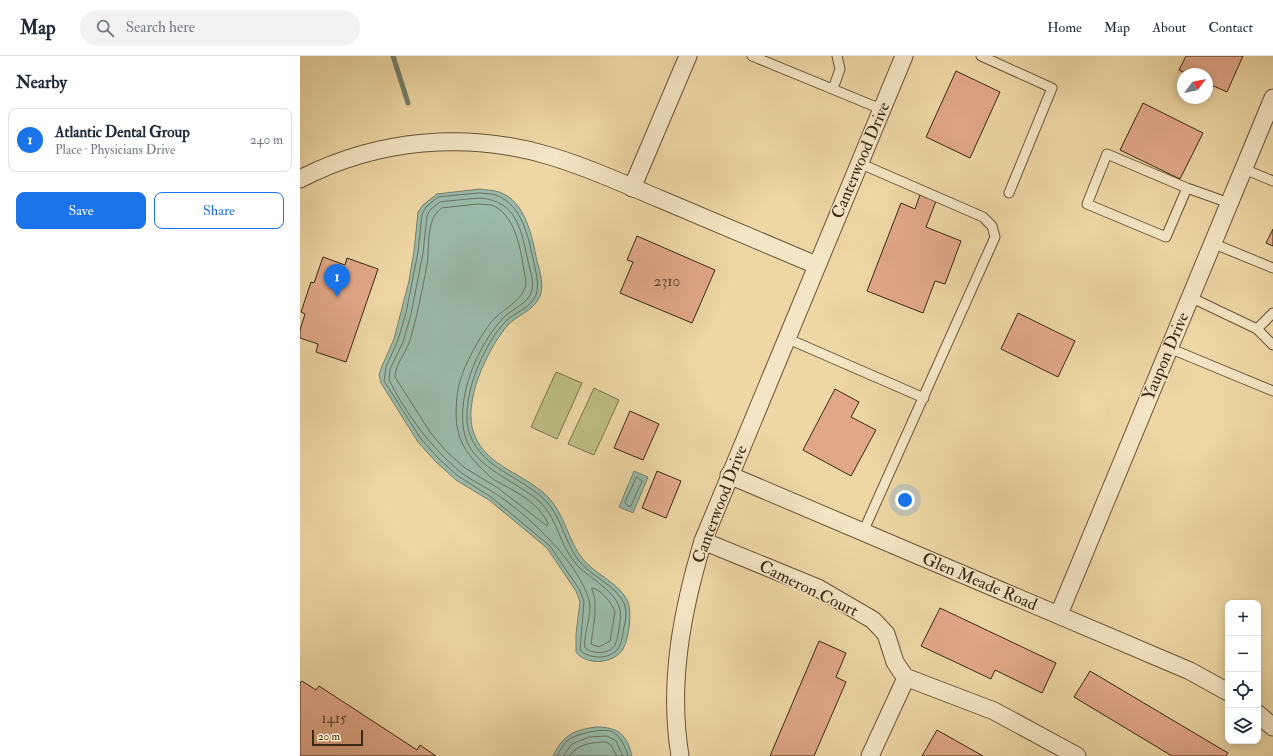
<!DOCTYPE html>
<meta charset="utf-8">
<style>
:root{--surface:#fff;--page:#f2f2f3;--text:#1f2937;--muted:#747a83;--line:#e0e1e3;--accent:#1a73e8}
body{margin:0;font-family:"IM FELL Double Pica",serif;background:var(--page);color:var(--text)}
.controls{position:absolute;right:12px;bottom:12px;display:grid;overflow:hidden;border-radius:8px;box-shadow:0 2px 10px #0003}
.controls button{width:36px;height:36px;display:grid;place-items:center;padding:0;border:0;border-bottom:1px solid var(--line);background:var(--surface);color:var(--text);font:20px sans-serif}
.compass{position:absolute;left:877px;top:12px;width:36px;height:36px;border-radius:50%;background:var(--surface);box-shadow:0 2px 10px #0003;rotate:58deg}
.scale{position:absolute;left:12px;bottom:10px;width:51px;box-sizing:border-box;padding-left:4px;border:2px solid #3a2812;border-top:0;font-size:11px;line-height:14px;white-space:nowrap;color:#3a2812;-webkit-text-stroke:3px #f4e5c4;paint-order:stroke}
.you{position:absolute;left:605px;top:444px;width:14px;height:14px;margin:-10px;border:3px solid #fff;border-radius:50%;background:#1a73e8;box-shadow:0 0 0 6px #1a73e833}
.badge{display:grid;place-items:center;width:26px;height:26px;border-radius:50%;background:var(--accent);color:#fff;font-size:13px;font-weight:700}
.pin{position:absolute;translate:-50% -33px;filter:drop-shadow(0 1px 2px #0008)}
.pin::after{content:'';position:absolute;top:21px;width:14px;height:12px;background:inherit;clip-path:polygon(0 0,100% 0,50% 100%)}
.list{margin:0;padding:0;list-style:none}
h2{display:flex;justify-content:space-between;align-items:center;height:52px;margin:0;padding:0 16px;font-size:17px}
h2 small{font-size:13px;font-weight:400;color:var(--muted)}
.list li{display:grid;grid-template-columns:26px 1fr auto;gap:12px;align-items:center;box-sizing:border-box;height:64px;margin:0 8px 8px;padding:0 8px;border:1px solid var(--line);border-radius:8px}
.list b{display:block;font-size:15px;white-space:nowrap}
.list p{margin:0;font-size:13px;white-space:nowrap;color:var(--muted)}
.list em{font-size:13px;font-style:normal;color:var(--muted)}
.actions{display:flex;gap:8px;padding:12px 16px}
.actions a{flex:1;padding:9px 0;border:1px solid var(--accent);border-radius:8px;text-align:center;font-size:14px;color:var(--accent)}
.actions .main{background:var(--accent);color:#fff}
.icon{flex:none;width:22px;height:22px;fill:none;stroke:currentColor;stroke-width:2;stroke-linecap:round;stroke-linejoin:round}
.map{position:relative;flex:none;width:973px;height:700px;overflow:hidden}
header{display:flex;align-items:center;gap:24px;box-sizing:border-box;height:56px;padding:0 20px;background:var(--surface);border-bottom:1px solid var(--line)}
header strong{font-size:19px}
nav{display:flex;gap:22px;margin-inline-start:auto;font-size:14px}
.search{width:280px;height:36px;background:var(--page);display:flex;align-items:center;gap:10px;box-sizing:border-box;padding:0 14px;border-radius:22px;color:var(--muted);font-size:15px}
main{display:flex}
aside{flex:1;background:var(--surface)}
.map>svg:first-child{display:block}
</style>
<header>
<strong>Map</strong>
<div class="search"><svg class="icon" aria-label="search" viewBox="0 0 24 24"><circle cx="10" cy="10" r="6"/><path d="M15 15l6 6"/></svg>Search here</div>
<nav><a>Home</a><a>Map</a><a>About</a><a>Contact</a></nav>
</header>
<main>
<aside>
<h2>Nearby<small></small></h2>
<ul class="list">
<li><span class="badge">1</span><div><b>Atlantic Dental Group</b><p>Place · Physicians Drive</p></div><em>240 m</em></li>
</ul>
<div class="actions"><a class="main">Save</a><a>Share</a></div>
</aside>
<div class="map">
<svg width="973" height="700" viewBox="0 0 973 700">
<rect width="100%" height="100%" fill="#eed7a5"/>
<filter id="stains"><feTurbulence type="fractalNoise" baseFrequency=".005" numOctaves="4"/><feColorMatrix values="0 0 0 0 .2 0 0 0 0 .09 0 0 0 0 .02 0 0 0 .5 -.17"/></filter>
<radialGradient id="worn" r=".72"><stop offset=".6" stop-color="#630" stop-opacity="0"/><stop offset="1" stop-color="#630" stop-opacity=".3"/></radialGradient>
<g fill="#bcbd83" stroke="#7b724a">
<path d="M256,316L282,327L257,383L231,371Z"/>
<path d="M294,332L319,344L294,399L268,388Z"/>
</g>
<g fill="#99baa8" stroke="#73806c">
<path d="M180,133C186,134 193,134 199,136C226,145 232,181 237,205C240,216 245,231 239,242C233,255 217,259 208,269C187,293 162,347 174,378C186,411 226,418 248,441C265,459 268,484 282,502C295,519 319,526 328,546C332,556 329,583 323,593C314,608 286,610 276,596V578L280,546L276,535L247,492L189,444L156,424L136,406L118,386L81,327L79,319L82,310L94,283L109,225L114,195L118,156L123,149L137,138Z"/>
<path d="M334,415L348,421L333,457L319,451Z"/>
<path d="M296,671C319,671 327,679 332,700H253C263,679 274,674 296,671Z"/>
</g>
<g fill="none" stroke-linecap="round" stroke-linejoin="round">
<g stroke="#6a715d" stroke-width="1">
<path d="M180,137C185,138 193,137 198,140C222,150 228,180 233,202C235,214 240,227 236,239C231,252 215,256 206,265C183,288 158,347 170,379C182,412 221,421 244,443C262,460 264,486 279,505C292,521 314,528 324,547C327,555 326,563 324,571C323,577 322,584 320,589C314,604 290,604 280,594L284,545L279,533L250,490L191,441L158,420L139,403L121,383L84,325L86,311L98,284L106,257L118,196L122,158L126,151L138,141Z"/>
<path d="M180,142C217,145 221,173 228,205C230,215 235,227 231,237C226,249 210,254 202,263C177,291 155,343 165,380C174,413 218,425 241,447C258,464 260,491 277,509C292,525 326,539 320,566C319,572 318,583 315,589C309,599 292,598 285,592C283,576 293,559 289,544C278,505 226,457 193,436C182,429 169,423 159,415C130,390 106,358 89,324L90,313L103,286L111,258L123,197L127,160L130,154L140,146Z"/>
<path d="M179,148C184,149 190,148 194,150C219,163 221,201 226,225C226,245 200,253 189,269C175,289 159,317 157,341C154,372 158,388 179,410C185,416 193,424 200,427C220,438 238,447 248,467L247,470L198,432L165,412L146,395L130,376L95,321C95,309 105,298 109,287C117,262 122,235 127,209C130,192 125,162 142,152Z"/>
<path d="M337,421L342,425L331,450L329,451L325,447Z"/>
<path d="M292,532C301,533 312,547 315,556L310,585L299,591L291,588L295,559V544Z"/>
<path d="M257,700C260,695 263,688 268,684C276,678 304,671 313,676C321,681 326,692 328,700"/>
<path d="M263,700L272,688L289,681L307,680L316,685L323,700"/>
<path d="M269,700C278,688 292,686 306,686L311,689L317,700"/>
</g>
<path stroke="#73806c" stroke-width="5" d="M93,0L108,47"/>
</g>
<g fill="#e1a888" stroke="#3a2812">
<path d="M886,0H943L927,36L907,27V18H887L879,14Z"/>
<path d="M656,15L700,36L670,102L626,81Z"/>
<path d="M843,47L903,77L880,123L820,94Z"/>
<path d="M620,139L636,145L626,171L661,185L645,228L635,225L623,257L567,235L601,147L615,153Z"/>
<path d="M973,173V190L966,187Z"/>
<path d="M337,180L415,214L392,267L320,237L333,206L327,204Z"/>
<path d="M23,201L45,209L47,202L78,213L46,306L16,296L18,288L0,282V274L5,258L1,256L11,226L14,227Z"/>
<path d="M718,257L775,285L758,321L701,293Z"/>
<path d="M535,333L559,346L551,361L576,374L551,420L503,394Z"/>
<path d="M330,355L359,368L343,404L314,392Z"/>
<path d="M357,415L381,425L366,462L342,452Z"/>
<path d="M640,552L756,607L742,637L695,614L691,623L621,590Z"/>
<path d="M519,585L546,597L536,621L546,626L514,700H470Z"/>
<path d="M790,615L928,697L926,700H872L774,641Z"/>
<path d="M2,625L16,634L19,630L117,694L120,689L136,700H0V627Z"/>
<path d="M637,674L683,700H622Z"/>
</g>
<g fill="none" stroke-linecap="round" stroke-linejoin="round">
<defs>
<g id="lane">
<path d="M452,0L581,53"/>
<path d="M681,0L752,32L709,137"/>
<path d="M533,33L540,13L537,0"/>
<path d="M559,107L683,161L692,170L695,181L563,476"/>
<path d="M944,113L973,125"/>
<path d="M887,132L866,181L787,148L807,98L887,132L929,147"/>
<path d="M912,187L973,212"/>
<path d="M890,241L957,273L973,289"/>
<path d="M957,273L973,257"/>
<path d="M486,282L624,342"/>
<path d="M869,292L973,335"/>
</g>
<g id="street">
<path d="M0,123C77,83 167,75 250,100C288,111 324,128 360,143C412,165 464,187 516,209"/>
<path d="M332,132L388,0"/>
<path d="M429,419L890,615L928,636"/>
<path d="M403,485L518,532L573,564L586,578L595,606L605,621L694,655L777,700"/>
<path d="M759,558L973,42"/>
<path d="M958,658L973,671"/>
<path d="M380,700C368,627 382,555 403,485L604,0"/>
<path d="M570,700L606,622"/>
</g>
</defs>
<use href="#lane" stroke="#675437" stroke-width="11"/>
<use href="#street" stroke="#675437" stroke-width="19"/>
<use href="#lane" stroke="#f4e5c4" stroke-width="9"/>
<use href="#street" stroke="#f4e5c4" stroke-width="17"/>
</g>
<g text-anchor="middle" stroke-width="3" stroke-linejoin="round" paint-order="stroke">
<g font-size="15" fill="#644830">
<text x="367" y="230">2310</text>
<text x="34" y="667">1415</text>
</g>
<g font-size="17" fill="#3a2812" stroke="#f4e5c4">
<text transform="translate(560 104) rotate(-67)" y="6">Canterwood Drive</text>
<text transform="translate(865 300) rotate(-67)" y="6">Yaupon Drive</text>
<text transform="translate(419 448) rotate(-69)" y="6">Canterwood Drive</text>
<text transform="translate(680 525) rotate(23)" y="6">Glen Meade Road</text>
<text transform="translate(509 532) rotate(26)" y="6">Cameron Court</text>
</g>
</g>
<rect width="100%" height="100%" filter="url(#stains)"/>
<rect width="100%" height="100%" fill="url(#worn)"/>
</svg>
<div class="controls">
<button>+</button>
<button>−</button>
<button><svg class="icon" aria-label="locate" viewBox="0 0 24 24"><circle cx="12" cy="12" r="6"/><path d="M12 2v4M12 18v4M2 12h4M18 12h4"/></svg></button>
<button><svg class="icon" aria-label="layers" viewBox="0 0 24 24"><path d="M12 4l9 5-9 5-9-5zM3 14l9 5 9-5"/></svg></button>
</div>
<svg class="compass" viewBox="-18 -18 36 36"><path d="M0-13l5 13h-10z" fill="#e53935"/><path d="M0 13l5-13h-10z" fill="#747a83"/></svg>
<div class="scale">20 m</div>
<div class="you"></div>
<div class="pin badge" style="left:37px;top:241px">1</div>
</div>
</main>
